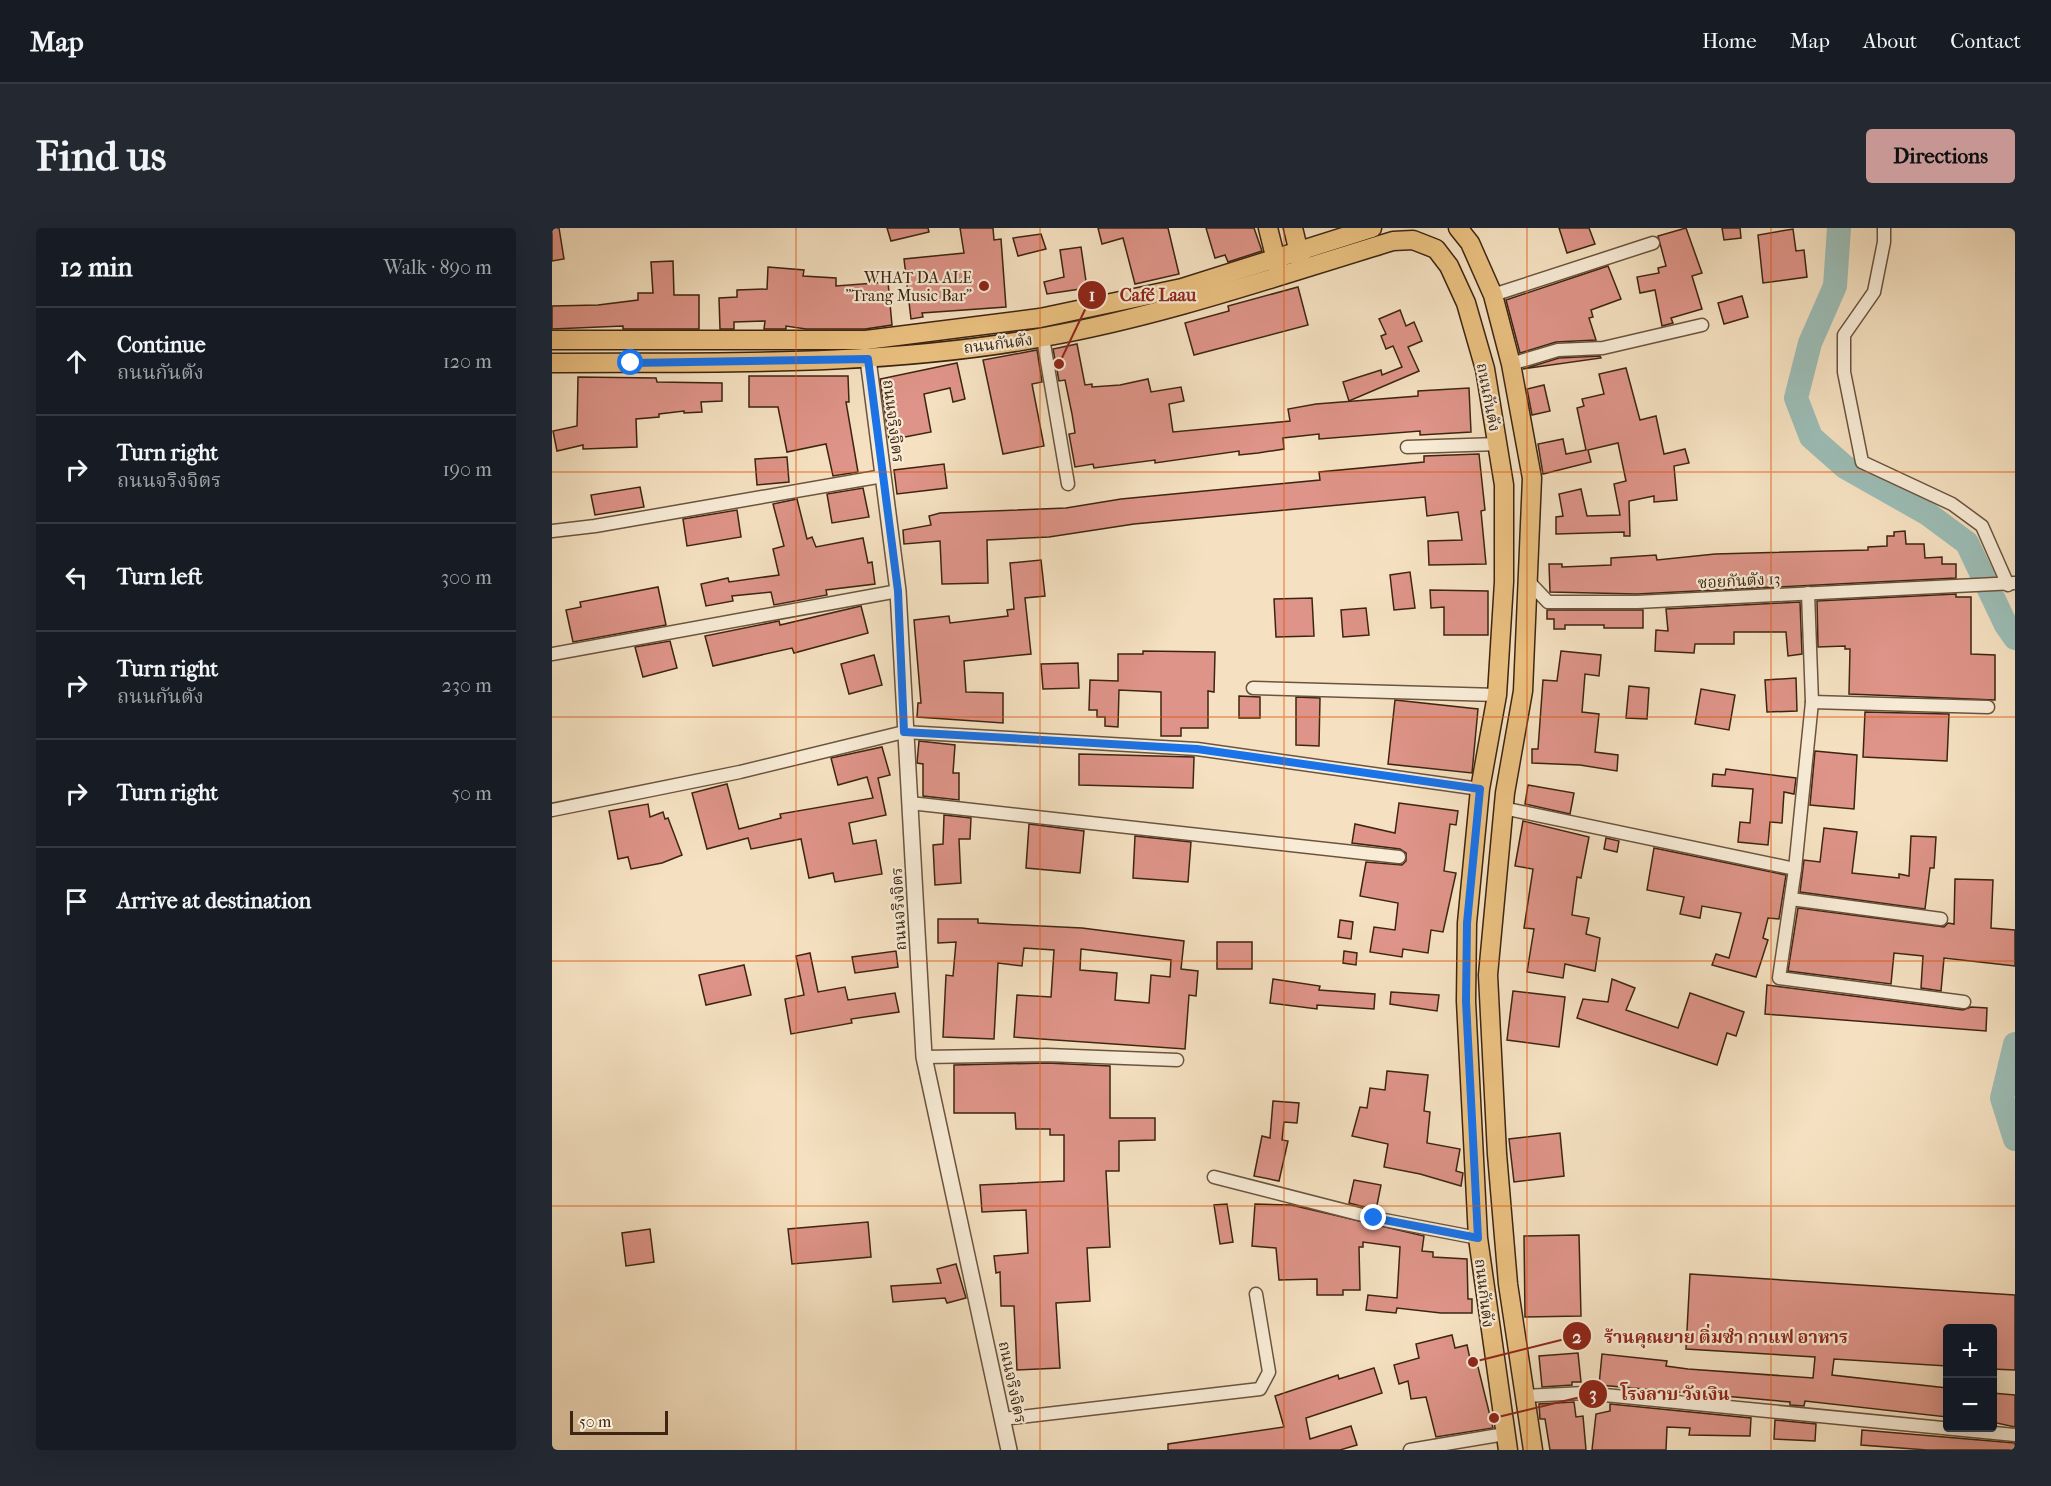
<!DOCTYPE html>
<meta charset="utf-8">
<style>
:root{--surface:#171b24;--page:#242831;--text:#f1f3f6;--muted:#9ea1a6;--line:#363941;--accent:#c59692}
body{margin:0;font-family:"IM FELL French Canon","Noto Serif Thai",serif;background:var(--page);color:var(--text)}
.controls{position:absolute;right:18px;bottom:18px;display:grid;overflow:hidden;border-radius:6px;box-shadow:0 6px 24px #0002}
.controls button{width:54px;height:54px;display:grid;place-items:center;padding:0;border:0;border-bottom:2px solid var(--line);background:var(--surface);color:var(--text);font:30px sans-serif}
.scale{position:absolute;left:18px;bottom:15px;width:98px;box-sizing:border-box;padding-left:6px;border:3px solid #3d2512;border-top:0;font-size:16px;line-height:21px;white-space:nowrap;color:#3d2512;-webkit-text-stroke:4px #f8ecd7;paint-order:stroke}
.stop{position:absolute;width:18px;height:18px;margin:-14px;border:4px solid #1a73e8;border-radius:50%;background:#fff}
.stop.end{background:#1a73e8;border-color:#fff;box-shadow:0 2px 6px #0008}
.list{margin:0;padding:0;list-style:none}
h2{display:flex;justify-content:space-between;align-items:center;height:78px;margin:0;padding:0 24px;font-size:26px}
h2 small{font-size:20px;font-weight:400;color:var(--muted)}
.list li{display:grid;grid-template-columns:39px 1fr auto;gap:18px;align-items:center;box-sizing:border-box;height:108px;padding:0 24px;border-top:2px solid var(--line)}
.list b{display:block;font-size:22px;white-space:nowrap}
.list p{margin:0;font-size:20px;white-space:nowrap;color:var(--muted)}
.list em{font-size:20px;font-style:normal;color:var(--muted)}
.icon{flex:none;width:33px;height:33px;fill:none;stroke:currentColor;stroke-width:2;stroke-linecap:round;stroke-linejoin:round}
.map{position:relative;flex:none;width:1463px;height:1222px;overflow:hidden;border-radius:6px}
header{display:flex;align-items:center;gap:36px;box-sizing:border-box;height:84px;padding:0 30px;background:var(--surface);border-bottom:2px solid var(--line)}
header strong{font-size:28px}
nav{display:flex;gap:33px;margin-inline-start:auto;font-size:21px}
.intro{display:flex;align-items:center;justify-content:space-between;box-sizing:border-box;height:144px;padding:0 36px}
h1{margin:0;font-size:42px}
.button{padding:15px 27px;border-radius:6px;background:var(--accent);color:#111;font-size:21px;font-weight:700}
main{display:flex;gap:36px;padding:0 36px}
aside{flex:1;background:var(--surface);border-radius:6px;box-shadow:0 6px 24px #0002}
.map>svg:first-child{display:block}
</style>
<header>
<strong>Map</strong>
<nav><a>Home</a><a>Map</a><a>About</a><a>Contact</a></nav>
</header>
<div class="intro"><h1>Find us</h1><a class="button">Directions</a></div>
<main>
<aside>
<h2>12 min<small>Walk · 890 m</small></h2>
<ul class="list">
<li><svg class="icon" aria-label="ahead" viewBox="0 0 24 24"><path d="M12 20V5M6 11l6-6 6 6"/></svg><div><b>Continue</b><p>ถนนกันตัง</p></div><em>120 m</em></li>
<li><svg class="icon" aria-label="right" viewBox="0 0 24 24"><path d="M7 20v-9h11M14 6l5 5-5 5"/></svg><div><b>Turn right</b><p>ถนนจริงจิตร</p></div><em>190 m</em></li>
<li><svg class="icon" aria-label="left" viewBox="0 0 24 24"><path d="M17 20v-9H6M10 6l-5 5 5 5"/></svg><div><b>Turn left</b></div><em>300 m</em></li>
<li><svg class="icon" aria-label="right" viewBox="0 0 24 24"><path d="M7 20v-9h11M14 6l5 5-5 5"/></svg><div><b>Turn right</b><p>ถนนกันตัง</p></div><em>230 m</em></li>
<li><svg class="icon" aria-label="right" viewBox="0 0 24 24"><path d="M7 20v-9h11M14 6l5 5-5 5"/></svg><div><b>Turn right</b></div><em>50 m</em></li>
<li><svg class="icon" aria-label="arrive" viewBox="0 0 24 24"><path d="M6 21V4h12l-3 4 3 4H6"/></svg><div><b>Arrive at destination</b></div></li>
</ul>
</aside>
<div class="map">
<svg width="1463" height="1222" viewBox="0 0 1463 1222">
<rect width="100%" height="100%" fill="#f5e1c1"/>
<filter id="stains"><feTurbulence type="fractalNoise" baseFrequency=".00333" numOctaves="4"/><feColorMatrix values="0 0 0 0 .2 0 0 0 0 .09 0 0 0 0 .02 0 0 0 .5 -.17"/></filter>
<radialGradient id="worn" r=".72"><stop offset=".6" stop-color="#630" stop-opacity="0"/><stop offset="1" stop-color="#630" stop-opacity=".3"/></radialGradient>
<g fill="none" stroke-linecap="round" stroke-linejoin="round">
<g stroke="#9cbdb6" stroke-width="24">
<path d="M1287,0L1283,58L1258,115L1244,170L1259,209L1293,239L1376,286L1415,315L1454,397L1463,410"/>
<path d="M1463,816L1450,870L1463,911"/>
</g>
</g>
<g fill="#de9488" stroke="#3d2512" stroke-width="1.5" fill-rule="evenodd">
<path d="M0,0H7L12,31L0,33Z"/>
<path d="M335,0H376L377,4L339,13Z"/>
<path d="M408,0H441L442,12L449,11L454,79L370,85L371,89L359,91L352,31L412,25Z"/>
<path d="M546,0H616L627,46L583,56L571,10L550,16Z"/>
<path d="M654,0H702L710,23L676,34L673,27L663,30Z"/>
<path d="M1007,0H1037L1043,16L1015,25Z"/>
<path d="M1134,0L1150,45L1140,48L1150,81L1119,90L1121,95L1110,98L1103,62L1088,65L1085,49L1107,45L1106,40L1114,38L1106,8Z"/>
<path d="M1170,0H1188L1189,10L1172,12Z"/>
<path d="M1241,1L1244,23L1252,22L1255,49L1211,55L1206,7Z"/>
<path d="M489,6L494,21L466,28L461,10Z"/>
<path d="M529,19L535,60L495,66L492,54L512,49L508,22Z"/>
<path d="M121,33L122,67H147V101H71V98L0,101V78L46,77L86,72V65H101L99,34Z"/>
<path d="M1056,38L1069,71L1039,82L1041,89L1037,90L1044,112L1004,114L968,125L954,72Z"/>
<path d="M216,39L252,42L251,48L284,50V58L336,54L340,97L313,101H254L234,98V101H212L213,93L182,94V101H168L167,70L185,69V62L215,61Z"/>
<path d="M746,59L756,97L642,127L633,95L677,83L676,78Z"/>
<path d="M1190,68L1196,89L1172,96L1166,75Z"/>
<path d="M848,82L854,98L862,94L870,113L856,119L867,143L797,173L791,154L829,142L830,147L850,139L841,118L834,121L829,108L834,106L827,91Z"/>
<path d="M525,116L533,157L540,156V159L568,157L596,151L599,164L629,159L632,173L617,176L621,204L738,193L736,181L764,176L866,168V163L917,160L919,204L868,207V203L767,211V206L731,210L732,221L706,225L687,227V223L603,235V232L542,240L541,236L523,239L517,206L523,205L520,186L513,152L507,153L501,121Z"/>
<path d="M485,122L490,154L480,156L492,218L451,226L431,132Z"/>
<path d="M1048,128L1049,130L971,141L1007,130Z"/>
<path d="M405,135L413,171L401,174L398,160L372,166L379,204L337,212L328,151Z"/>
<path d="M1074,140L1088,192L1104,188L1112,226L1133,221L1137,235L1122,238L1125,272L1102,274V268L1077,273L1078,308H1072V304L1004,306V289L1011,288L1007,266L1029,261L1035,288L1068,287L1062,256L1074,253L1066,215L1036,222L1039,234L991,246L986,216L1011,211L1014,226L1034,222L1025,180L1032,178L1030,171L1052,166L1047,146Z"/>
<path d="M197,148H296L297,174H294L306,244L281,248L274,216L235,224L226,179H197Z"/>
<path d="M26,149L104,150L105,154L170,155V173L149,174L150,184L132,185V183L107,186V189L84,191L85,219L31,221V217L5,223L1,203L25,198Z"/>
<path d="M992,157L998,183L980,187L975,161Z"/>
<path d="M927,226L933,282L929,283L934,336L877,337L876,313L910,312L906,284L875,288L873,269L582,296L497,309L435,312L436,355L390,356L388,313L352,316L351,302L379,297L377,288L388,285L514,280L569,271L768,252L767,244L872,234V228Z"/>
<path d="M235,229L237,254L205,257L203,231Z"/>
<path d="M392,236L395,260L345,266L342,242Z"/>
<path d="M88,259L92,279L43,287L39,267Z"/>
<path d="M311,260L317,289L280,295L275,266Z"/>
<path d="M245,271L255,311L260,309L264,319L311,310L316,335L320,334L323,356L274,362L275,367L222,377L219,364L180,368L181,373L154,378L149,356L176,350L177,354L227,347L221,321L232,318L221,276Z"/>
<path d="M185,282L189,309L135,318L131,291Z"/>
<path d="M1353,303L1354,316H1372L1373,330L1390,329V336H1404V350L1085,366L998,364L997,336H1010V339L1059,337V330L1104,327L1105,332L1163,326L1316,322V319L1335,318V308H1342V304Z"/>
<path d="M489,332L493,368L473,370L479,426L412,433L414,464L451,465V495L365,489L366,475H369L362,392L397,388L398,395L456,388L455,382L462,381L458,335Z"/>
<path d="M858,344L863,380L842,382L838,347Z"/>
<path d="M106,359L114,397L21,414L14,382L29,379L28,374Z"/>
<path d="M878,362L936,363V407H892V379L879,380Z"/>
<path d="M1404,366V369H1419V426L1443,427V472L1297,466L1298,421H1293V418L1266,419L1265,373Z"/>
<path d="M760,370L762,408L724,409L722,371Z"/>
<path d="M1248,374L1250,426L1236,428L1234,404H1182V416H1143L1142,425L1103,423L1104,402L1116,403L1114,381Z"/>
<path d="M309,378L316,405L242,425L240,420L161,438L153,408L227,393L228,397Z"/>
<path d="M814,380L817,407L791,409L789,382Z"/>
<path d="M995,382H1091V400H1052V397H1013V401H1002V391H995Z"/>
<path d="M118,413L125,440L91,449L83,419Z"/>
<path d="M591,423L663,424L662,464L656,463V500H629V508H609V464L567,462L566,499L553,498V489H545V482H537L538,452L566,453V426H591Z"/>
<path d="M1009,423L1049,427L1047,448L1033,446L1030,484L1047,486L1043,524L1066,527L1065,543L1028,537L980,535V521H986L991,452L1005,453Z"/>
<path d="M322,427L330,457L297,466L289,436Z"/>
<path d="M526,435L527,460L491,461L489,436Z"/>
<path d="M1244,450L1245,483L1215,484L1213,452Z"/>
<path d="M1077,458L1097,460L1095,491L1074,490Z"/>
<path d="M1149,461L1183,467L1177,502L1143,496Z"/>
<path d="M687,468L708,469V490H687Z"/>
<path d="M744,469L768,470L767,518L744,517Z"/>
<path d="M843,472L926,481L920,545L836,536Z"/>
<path d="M1313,484L1397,486L1395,533L1311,529Z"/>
<path d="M367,513L403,517L401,545H407V572L371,568V536L365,535Z"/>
<path d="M330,519L338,547L326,550L334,587L297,595L301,616L324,612L330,646L283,654L281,645L257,650L249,611L199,621L196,610L155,621L140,565L175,556L187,601L229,590L228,586L321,570L315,549L286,557L279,530Z"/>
<path d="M1263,523L1305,527L1302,581L1258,577Z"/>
<path d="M527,526L642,529L641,560L527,557Z"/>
<path d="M1174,541L1244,550L1242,566L1232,564L1230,595L1218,594L1216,617L1186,614L1188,594L1198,595L1201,561L1160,558L1161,546L1173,547Z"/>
<path d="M976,557L1022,565L1018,586L973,576Z"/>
<path d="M847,575L906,583L904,597L898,596L892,643L904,645L891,704L879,702L876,725L851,721L850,729L818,724L822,699L843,702L846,675L808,668L814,634L850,637L854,633V625L848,621L800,615L803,596L843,605Z"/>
<path d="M96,576L98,589L111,584L113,591L116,590L130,627L110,635L79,641L76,629L66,631L57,583Z"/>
<path d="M392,587L419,590L418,611H407L409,655L383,657L381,617L391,616Z"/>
<path d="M971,593L1037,609L1029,650L1025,649L1020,687L1037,690L1034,706L1048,710L1043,743L1013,736L1011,750L975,744L982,701L972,700L981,641L963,638Z"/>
<path d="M477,596L532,603L528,645L474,640Z"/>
<path d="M1272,600L1305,604L1300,645L1347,650V646L1357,648L1359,608L1384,609L1382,640H1378L1373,681L1248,664L1252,632L1268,634Z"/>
<path d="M583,608L639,614L636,654L581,650Z"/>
<path d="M1054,610L1067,613L1065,624L1052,621Z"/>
<path d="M1102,620L1234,647L1227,691L1216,690L1211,710L1216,712L1204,749L1160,737L1164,726L1177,730L1189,685L1150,678L1148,690L1128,686L1132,669L1095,662Z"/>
<path d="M1403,651L1441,652L1439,700L1463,702V738L1392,730L1389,763L1369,760L1371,728L1342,725L1339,756L1236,743L1246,680L1392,699L1396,695L1402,696Z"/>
<path d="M386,691H426V695L530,700L632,713L629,741L646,743L644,768L637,767L633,821L462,809L465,767L499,769L502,722L472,720L470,738L446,735L442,811L391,809L394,747L401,748L404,714L386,715ZM529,721L619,732L618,749L599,747L597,775L563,772L565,745L528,742Z"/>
<path d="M788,692L801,694L799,711L786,709Z"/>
<rect x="665" y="714" width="35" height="27"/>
<path d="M344,723L346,739L303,745L300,729Z"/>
<path d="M792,723L805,725L804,737L791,735Z"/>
<path d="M258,725L266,764L293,759L296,772L343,765L347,784L299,791L300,795L239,806L233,771L252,767L244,728Z"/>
<path d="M192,737L199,767L154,777L147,747Z"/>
<path d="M721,751L768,758L767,762L823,766L822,781L765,777V781L718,775Z"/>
<path d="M1060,751L1083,760L1074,782L1126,800L1138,765L1192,784L1184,808L1175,805L1165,837L1025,790L1031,771L1056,774Z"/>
<path d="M1215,757L1411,782L1419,779L1435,780L1434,803L1213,786Z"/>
<path d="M961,763L1013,769L1007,819L955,812Z"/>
<path d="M839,764L887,767L885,783L838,776Z"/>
<path d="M495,835L558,838V890H603V912L567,913V943H554L558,1019L535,1020L538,1073L504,1075L508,1140L465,1142L462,1078H449L448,1044L444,1045L442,1028L476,1025L474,982L430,984L428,957L512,953V907H498V901H464L463,885H402V837Z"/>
<path d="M835,843L876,847L872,883L878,884L875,915L908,921L904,943L911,945L909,958L868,946L832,939L836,916L800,908L808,879L815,880L818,860L833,862Z"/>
<path d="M721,873L747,875L745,895L732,894L730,912L736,913L727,953L702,948L710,908L718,910Z"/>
<path d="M1008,905L1012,948L962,954L957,911Z"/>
<path d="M802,952L829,957L824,982L797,975Z"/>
<path d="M675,976L681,1014L668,1016L662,977Z"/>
<path d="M703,976L739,977L872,1008L870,1023L881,1024V1029L915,1031L916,1071H920V1085H889L845,1080L844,1085L814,1082L816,1067L845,1070L848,1019L811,1014V1019H807L808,1062H791V1067H765V1051L727,1052L724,1020L700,1018Z"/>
<path d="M316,994L319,1029L240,1036L236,1001Z"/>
<path d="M98,1001L102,1034L74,1038L70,1005Z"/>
<path d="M1027,1007L1029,1088L973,1089L972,1008Z"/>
<path d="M404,1036L414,1070L395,1075L393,1070L341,1074L339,1058L389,1055L385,1041Z"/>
<path d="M1138,1046L1463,1067V1142L1440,1141V1101H1395V1138L1282,1131L1280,1147L1395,1160V1189L1253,1173L1252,1178L1238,1177V1174L1047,1157L1050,1126L1115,1133L1114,1138L1136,1141L1261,1150L1263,1129L1134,1121Z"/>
<path d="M900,1107L903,1120L915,1117L920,1140L926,1139L941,1200L884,1209L874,1169L859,1171L856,1153L847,1156L842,1137L867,1130L864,1116Z"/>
<path d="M1026,1125L1029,1154H1020V1157L990,1159L987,1128Z"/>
<path d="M822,1140L830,1165L754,1190L758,1211L799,1198L805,1217L788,1222H616V1216L732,1199L723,1168L786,1147L787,1151Z"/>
<path d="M1440,1165L1463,1167V1199L1440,1194Z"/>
<path d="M1022,1174L1024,1189L1031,1188L1034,1222H998L993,1191H988L987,1176Z"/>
<path d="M1058,1176L1199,1190L1198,1208L1137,1207L1138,1200L1115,1199L1114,1222H1040L1044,1186L1058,1183Z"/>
<path d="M1223,1192L1264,1196L1263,1213L1222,1211Z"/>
<path d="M1310,1202L1463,1215V1222H1375L1309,1217Z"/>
</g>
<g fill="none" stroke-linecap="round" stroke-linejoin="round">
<defs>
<g id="minor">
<path d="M1332,0V14L1322,64L1292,107V144L1310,234L1400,276L1430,298L1456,357"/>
<path d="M941,67L1101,15"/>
<path d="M491,110L516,256"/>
<path d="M959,136L1006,122L1051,120L1150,97"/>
<path d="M855,219L946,216"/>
<path d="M0,303L43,298L331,248"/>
<path d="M977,354L996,374H1085L1463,355"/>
<path d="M1256,365L1260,474L1243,641L1227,750L1412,774"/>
<path d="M0,426L346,363"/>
<path d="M701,460L945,467"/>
<path d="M1260,474L1436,479"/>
<path d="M358,575L847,629"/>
<path d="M951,580L1243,641"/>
<path d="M0,582L188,544L352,504L645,521L928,561"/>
<path d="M1239,671L1389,691"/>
<path d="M372,829L495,827L625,832"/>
<path d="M662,949L822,990L926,1010"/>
<path d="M972,1168L1032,1165L1463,1207"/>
<path d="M451,1191L708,1161L717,1144L704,1066"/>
<path d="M858,1222L953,1206"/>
</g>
<path id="tertiary" d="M316,131L346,363L372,829L457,1222"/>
<g id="primary">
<path d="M716,0L726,40"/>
<path d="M741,0L749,33"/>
<path d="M906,0L918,15L941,67L959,136L980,250L971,463L953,565L936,747L945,926L956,1056L981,1222"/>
<path d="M0,112H314L488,90L630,60L820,0"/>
<path d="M0,135C164,134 330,139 492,109C611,88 725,48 841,13L861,12L884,21L897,38L914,75L933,141L952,257V354L945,467L928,561L915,695L914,773L926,1010L956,1222"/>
</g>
</defs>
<use href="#minor" stroke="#6b543e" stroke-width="15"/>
<use href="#tertiary" stroke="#6b543e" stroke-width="18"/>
<use href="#primary" stroke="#3d2512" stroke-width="21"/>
<use href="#minor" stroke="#f8ecd7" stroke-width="12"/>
<use href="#tertiary" stroke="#f8ecd7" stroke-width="15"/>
<use href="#primary" stroke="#eac080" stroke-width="18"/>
</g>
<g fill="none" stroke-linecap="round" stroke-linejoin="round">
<path stroke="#1a73e8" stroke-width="8" d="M79,135L316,131L346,363L352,504L645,521L928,561L915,695L914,773L926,1010L822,990"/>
</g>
<path fill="none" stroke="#df560c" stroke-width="1.5" stroke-opacity="0.55" d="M244,0V1222M488,0V1222M732,0V1222M975,0V1222M1219,0V1222M0,244H1463M0,489H1463M0,733H1463M0,978H1463"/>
<circle fill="#8f2418" stroke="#f8ecd7" stroke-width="2" cx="432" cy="58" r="6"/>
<g text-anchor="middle" stroke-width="4.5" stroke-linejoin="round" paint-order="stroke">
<g font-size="16" fill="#3d2512" stroke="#f8ecd7" text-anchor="end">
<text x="420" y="55">WHAT DA ALE<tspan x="420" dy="18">"Trang Music Bar"</tspan></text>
</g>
<g font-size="16" fill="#3d2512" stroke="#f8ecd7">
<text transform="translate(446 115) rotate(-7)" y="6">ถนนกันตัง</text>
<text transform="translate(937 169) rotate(79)" y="6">ถนนกันตัง</text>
<text transform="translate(342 193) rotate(83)" y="6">ถนนจริงจิตร</text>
<text transform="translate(1187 352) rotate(-3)" y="6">ซอยกันตัง 13</text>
<text transform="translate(346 681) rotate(-93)" y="6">ถนนจริงจิตร</text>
<text transform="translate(933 1065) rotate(83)" y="6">ถนนกันตัง</text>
<text transform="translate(461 1154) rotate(78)" y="6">ถนนจริงจิตร</text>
</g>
</g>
<path fill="none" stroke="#8f2418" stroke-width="2" d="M507 136L540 67M921 1134L1025 1108M942 1190L1041 1166"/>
<g fill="#8f2418" stroke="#f8ecd7" stroke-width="2">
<circle cx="507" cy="136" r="6"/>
<circle cx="921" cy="1134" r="6"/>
<circle cx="942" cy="1190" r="6"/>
<circle cx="540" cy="67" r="15"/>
<circle cx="1025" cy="1108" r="15"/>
<circle cx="1041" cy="1166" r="15"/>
</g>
<g font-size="18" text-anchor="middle" font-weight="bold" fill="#fff">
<text x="540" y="73">1</text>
<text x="1025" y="1115">2</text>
<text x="1041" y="1172">3</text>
</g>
<g font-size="18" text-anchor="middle" font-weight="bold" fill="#8f2418" stroke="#f8ecd7" stroke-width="4.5" stroke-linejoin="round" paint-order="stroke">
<text x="606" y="73">Café Laau</text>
<text x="1174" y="1115">ร้านคุณยาย ติ่มซำ กาแฟ อาหาร</text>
<text x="1123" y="1172">โรงลาบ วังเงิน</text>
</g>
<rect width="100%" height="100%" filter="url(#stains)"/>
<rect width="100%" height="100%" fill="url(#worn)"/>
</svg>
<div class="controls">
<button>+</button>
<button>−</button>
</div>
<div class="scale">50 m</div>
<div class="stop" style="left:79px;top:135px"></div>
<div class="stop end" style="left:822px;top:990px"></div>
</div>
</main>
